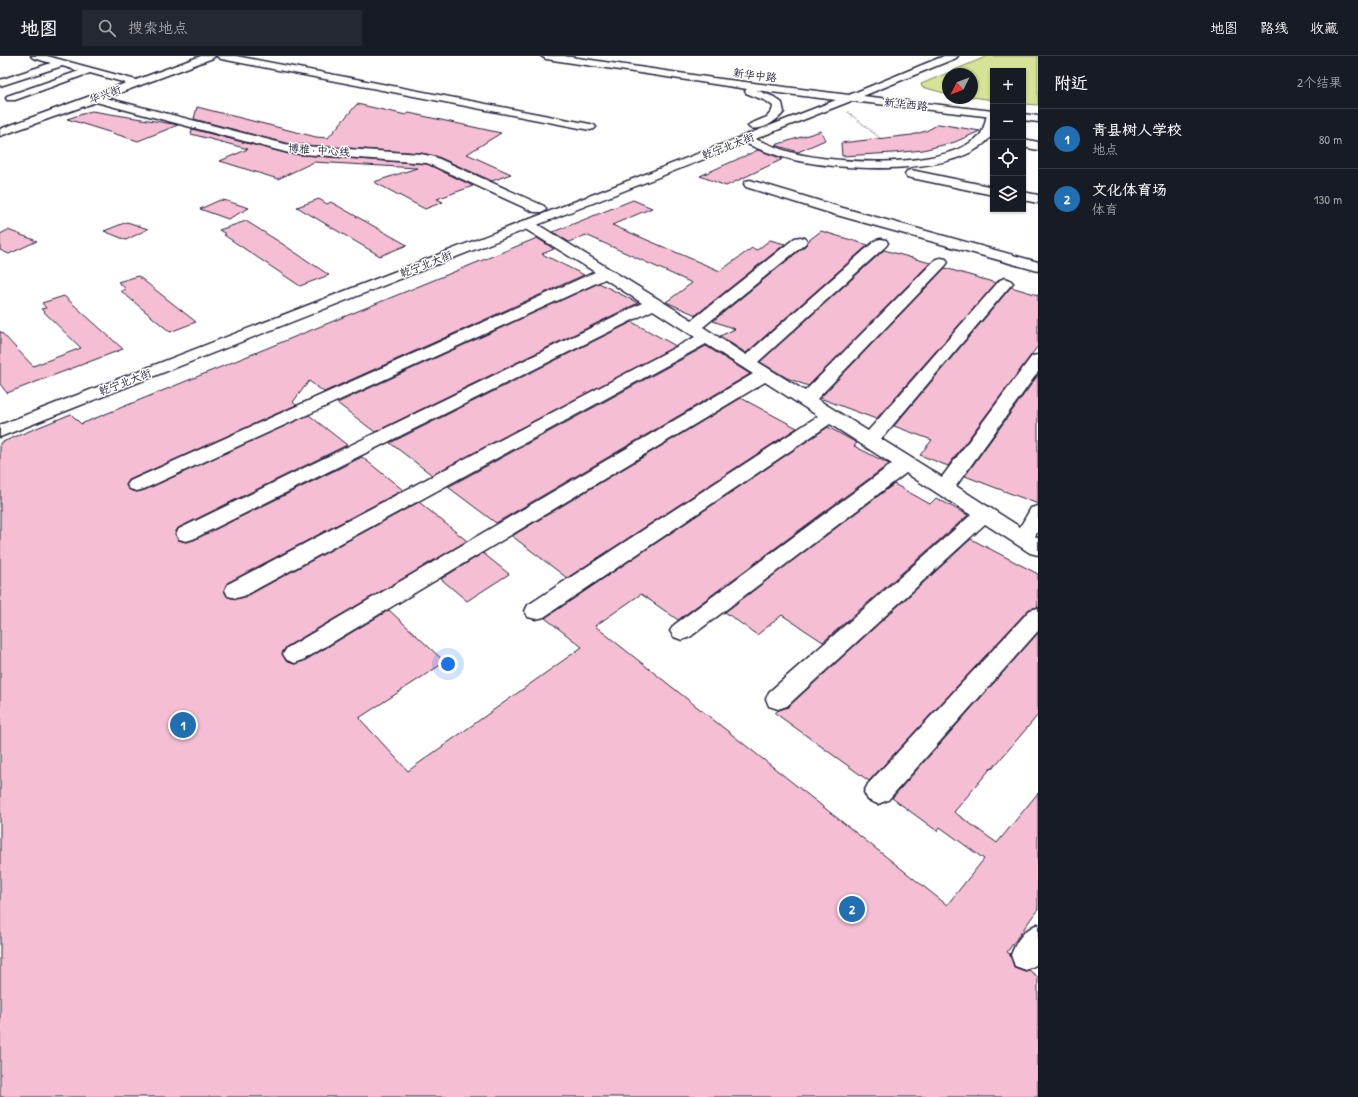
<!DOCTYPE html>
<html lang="zh">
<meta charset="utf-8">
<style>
:root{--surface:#171b24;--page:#242831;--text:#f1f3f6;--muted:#9ea1a6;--line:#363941;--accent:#1f6fb2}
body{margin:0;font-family:"Patrick Hand","LXGW WenKai TC",sans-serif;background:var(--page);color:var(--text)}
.controls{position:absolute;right:12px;top:12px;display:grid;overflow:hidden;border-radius:0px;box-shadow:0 1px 3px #0004}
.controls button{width:36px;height:36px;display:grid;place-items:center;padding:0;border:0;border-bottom:1px solid var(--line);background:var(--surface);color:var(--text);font:20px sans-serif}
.compass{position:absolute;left:942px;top:12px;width:36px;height:36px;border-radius:50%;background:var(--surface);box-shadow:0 1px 3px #0004;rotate:228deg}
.you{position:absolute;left:448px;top:608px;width:14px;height:14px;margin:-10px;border:3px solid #fff;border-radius:50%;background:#1a73e8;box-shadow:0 0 0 6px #1a73e833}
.badge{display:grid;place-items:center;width:26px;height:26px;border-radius:50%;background:var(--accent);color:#fff;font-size:13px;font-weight:700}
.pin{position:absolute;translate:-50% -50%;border:2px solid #fff;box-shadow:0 1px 4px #0006}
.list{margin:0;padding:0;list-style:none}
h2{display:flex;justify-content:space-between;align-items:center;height:52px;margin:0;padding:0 16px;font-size:17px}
h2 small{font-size:13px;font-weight:400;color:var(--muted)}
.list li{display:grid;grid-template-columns:26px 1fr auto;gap:12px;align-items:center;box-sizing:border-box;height:60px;padding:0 16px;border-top:1px solid var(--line)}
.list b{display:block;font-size:15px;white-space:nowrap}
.list p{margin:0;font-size:13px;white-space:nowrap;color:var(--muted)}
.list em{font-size:13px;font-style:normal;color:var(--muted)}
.icon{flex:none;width:22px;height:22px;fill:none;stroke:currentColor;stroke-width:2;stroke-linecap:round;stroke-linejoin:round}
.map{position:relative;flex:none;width:1038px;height:1041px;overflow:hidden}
header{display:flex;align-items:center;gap:24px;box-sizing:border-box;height:56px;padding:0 20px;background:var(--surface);border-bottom:1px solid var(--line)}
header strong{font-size:19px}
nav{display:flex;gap:22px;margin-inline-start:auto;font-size:14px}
.search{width:280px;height:36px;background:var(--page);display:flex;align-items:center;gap:10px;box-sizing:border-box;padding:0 14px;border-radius:0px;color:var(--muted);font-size:15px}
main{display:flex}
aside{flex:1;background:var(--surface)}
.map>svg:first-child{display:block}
</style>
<header>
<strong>地图</strong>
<div class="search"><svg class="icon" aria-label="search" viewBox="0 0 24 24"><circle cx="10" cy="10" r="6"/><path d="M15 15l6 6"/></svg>搜索地点</div>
<nav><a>地图</a><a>路线</a><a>收藏</a></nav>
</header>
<main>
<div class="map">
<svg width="1038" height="1041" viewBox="0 0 1038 1041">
<rect width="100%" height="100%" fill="#fff"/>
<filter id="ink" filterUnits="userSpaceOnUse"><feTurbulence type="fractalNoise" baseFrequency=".025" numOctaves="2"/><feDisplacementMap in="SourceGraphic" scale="8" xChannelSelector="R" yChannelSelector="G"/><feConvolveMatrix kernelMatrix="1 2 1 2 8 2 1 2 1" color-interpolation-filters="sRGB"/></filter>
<g filter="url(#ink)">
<path fill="#d6e396" stroke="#7c8268" d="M988,0H1038V49L1023,48V15H993V44L972,41V18H948V38L922,31L921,28Z"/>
<g fill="#f6bed4" stroke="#22223b">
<path d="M357,48L406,59L409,57L501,77L467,98L511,118L492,125L436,100L421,97L289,88L194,63L197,51L316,81L328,82Z"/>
<path d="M92,55L173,68L178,69L138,85L67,63Z"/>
<path d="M939,68L980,75L955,86L923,94L893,97L842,100L841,87L912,79L926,75Z"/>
<path d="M192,73L289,98L427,108L473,130L437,143L443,146L425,153L374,126L417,112L314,106L278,123L220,105L248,93L191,78Z"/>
<path d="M821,75L825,84L798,96L775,89Z"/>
<path d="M758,94L783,103L726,130L700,120Z"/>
<path d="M319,143L327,148L331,146L407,189L380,200L297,151Z"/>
<path d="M220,144L227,145L249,152L228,163L200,153Z"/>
<path d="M633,144L652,152L612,169L720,215L752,192L757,194L770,184L785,188L696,259L666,246L692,227L586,179L569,186L553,176Z"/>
<path d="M246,165L278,185L329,219L300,230L224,179L226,178L219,174Z"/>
<path d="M127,166L148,173L126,184L104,175Z"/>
<path d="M8,174L37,185L9,198L0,194V178Z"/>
<path d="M821,175L868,189L746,297L720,280L735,273L713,265L806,189L808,185Z"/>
<path d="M537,182L554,193L542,198L584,219L324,336L309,325L293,346L296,349L129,424L126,430L130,434L137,436L145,434L309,359L347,389L178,472L175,477L178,484L186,486L194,484L362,401L403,434L227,527L224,535L228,541L236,543L245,541L419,446L467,485L286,591L282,597L286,605L294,608L304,605L389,554L445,606L359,662L408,715L582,591L545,562L828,371L857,387L854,390L889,408L678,564L641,538L595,570L947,849L984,803L940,771L937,775L892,742L1038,577V659L992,713L991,712L954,756L997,787L1038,737V853L1007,896L1010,898L1014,911L1025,915L1029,914L1038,921V1041H0V387L71,358L81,368Z"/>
<path d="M884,194L930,207L808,330L787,322L760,306Z"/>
<path d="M945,212L996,227L876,363L820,342Z"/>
<path d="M138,220L196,266L170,276L121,235L126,233L118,226Z"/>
<path d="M599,227L638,247L375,376L337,347Z"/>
<path d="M1011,231L1038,239V290L948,410L920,399L932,384L894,370Z"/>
<path d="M64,240L123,293L7,337L0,328V275L33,310L81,292L41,253L46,252L42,247Z"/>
<path d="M632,266L676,290L432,419L390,387Z"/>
<path d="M706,290L750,318L496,467L448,431Z"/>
<path d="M1038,319V448L965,420Z"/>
<path d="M741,342L797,372L567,522L512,480Z"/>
<path d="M894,428L930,448L936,442L968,459L823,586L782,559L757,579L725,556Z"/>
<path d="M971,483L1038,518V551L1029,553L869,725L775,657L779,654L788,651Z"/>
<path d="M483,497L509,518L467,545L441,523Z"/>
</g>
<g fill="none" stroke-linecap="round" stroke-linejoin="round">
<defs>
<g id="minor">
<path d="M31,0H47L136,24L201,0H215L213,2L106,42L289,89L421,98L435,101L544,150L546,153L544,156H534L427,107L289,97L96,46L0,80V73L126,27L90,17L15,44H7L6,42L7,40L79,15L62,10L0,30V24L51,7L33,2Z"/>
<path d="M216,0H236L590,68L594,69L596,71L594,73L590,74L221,3Z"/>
<path d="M993,56L992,79C962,122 845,114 799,105C781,102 764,95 747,88L745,86L747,84L751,82C766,86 779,94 794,97C839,108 946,114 980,79C984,74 985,65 987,59Z"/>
<path d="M1023,83L1038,86V94L1023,91Z"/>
<path d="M911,114L993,131V139L907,121L905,118L907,115Z"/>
<path d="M750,124L843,152L1038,206V215L833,158L746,131L744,128L746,125Z"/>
<path d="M1023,136L1038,139V147L1023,144Z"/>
<path d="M527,164L532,165L692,264L795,182L800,181L805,182L807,185L805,188L703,271L746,299L876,184L881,183L886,184L888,187L886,190L758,306L805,335L936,203L941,202L946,203L948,206L946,209L817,343L868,375L1000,224L1005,222L1010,224L1013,227L1010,230L881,383L942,421L1032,300L1038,299V316L956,430L1020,471L1031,452L1038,450V475L1035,480L1038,482V499L1030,497L985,468L787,650L778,653L769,650L766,643L769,636L971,459L906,417L690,581L682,584L674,581L670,575L674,569L892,408L830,368L544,561L536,563L528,561L525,555L528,549L818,360L765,326L303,604L295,607L287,604L283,598L287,592L753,318L706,288L244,540L236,542L228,540L225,534L228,528L695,281L653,254L193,483L186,485L179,483L176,478L179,473L642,247L605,223L144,433L137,435L130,433L127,429L130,425L595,216L522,171L520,168L522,165Z"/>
<path d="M1038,552V575L888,744L878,748L868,744L864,736L868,728L1030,554Z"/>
<path d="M1038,868V908L1026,914L1015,910L1011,899C1016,885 1023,874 1038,868Z"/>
</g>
<g id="major">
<path d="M541,0H564L713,22L849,39L944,0H958L956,2L863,40L993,55V61L851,45L0,381V369L836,44L756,34L774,41L782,47L784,56C777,65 762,75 750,72L748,70L750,68L767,61L772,55L773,50L766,45L746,37L745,35L747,33L546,3Z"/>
<path d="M1023,58L1038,60V66L1023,64Z"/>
</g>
</defs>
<use href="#minor" stroke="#22223b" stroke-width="3"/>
<use href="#major" stroke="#22223b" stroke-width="3"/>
<path stroke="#22223b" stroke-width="1.5" stroke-dasharray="0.5 1.5" stroke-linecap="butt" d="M848,56L881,83"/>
<use href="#minor" fill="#fff" fill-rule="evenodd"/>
<use href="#major" fill="#fff" fill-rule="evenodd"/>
</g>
</g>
<g text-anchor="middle" stroke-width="3" stroke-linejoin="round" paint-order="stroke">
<g font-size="11" fill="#22223b" stroke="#fff">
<text transform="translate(755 19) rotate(7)" y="4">新华中路</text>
<text transform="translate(105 38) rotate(-20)" y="4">华兴街</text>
<text transform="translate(906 48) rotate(6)" y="4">新华西路</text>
<text transform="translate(728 90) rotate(-21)" y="4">乾宁北大街</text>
<text transform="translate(319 94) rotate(4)" y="4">博雅 · 中心线</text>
<text transform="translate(426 208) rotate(-21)" y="4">乾宁北大街</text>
<text transform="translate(125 326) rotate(-21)" y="4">乾宁北大街</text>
</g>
</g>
</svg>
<div class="controls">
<button>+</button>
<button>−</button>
<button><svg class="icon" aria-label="locate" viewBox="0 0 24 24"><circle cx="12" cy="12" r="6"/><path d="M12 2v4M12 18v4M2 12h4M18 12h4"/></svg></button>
<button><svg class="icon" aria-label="layers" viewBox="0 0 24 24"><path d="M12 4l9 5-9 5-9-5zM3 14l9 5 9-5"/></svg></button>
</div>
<svg class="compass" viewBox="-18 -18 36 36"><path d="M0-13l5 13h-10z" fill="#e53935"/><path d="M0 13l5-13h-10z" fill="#9ea1a6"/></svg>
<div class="you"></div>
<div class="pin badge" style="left:183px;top:669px">1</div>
<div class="pin badge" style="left:852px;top:853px">2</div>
</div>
<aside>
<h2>附近<small>2个结果</small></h2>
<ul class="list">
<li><span class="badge">1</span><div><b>青县树人学校</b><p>地点</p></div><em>80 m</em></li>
<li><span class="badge">2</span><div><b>文化体育场</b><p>体育</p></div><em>130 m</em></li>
</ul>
</aside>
</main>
